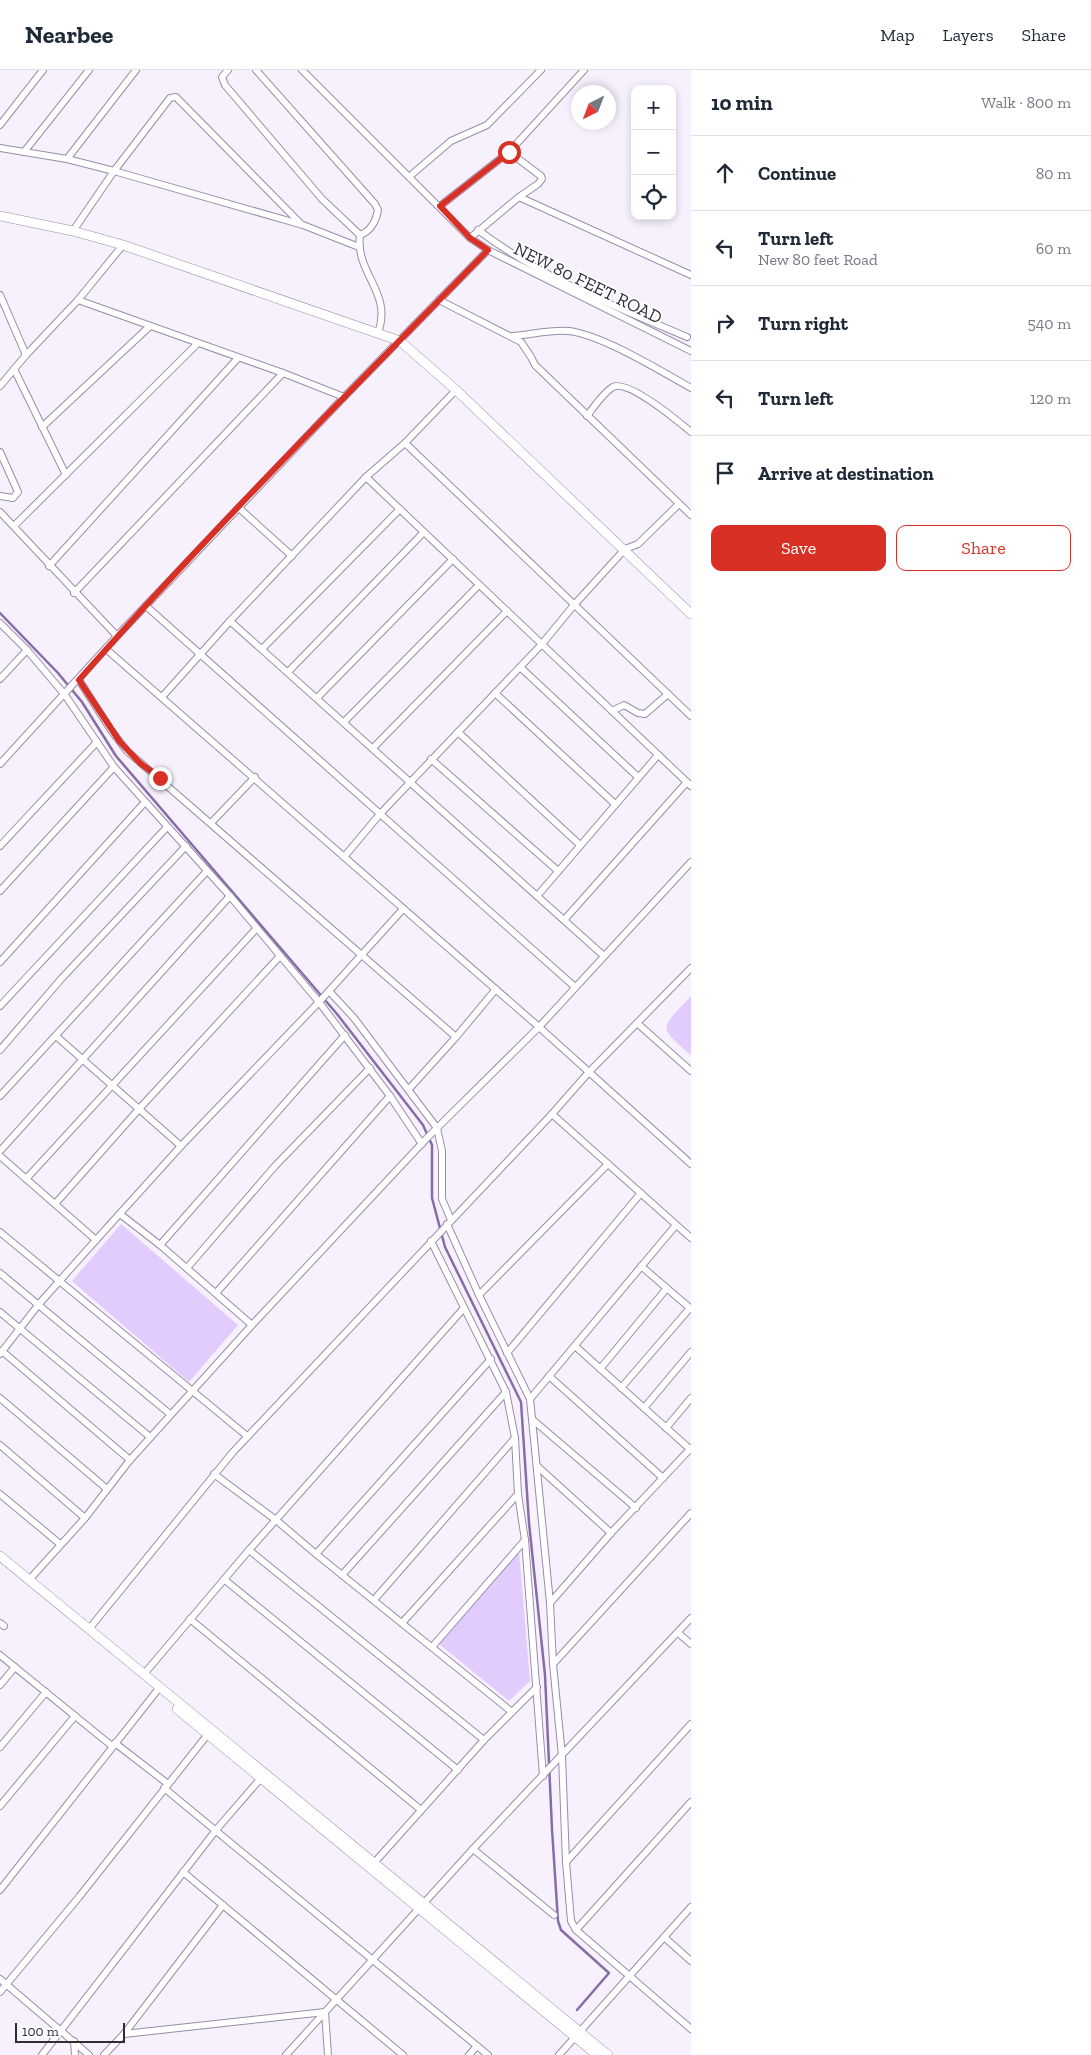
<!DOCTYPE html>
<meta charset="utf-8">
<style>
:root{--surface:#fff;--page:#f6f6f7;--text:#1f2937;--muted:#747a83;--line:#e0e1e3;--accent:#d93025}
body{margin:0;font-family:"Zilla Slab",serif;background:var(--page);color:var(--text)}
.controls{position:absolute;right:15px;top:15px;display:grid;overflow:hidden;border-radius:10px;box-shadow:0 2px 8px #0003}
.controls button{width:45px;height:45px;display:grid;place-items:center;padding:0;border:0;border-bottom:1px solid var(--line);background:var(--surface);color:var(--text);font:25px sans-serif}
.compass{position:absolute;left:571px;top:15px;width:45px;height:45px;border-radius:50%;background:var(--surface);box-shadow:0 2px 8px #0003;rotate:222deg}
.scale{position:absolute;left:15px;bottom:12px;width:110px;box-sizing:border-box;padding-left:5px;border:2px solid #312c38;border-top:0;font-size:14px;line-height:18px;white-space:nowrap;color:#312c38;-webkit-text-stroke:4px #fff;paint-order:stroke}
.stop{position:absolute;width:15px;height:15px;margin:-11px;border:4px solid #d93025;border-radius:50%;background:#fff}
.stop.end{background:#d93025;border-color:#fff;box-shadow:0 1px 5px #0008}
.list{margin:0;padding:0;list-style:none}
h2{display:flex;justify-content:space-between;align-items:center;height:65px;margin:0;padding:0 20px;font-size:21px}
h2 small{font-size:16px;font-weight:400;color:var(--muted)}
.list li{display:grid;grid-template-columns:32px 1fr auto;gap:15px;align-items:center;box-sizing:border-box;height:75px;padding:0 20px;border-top:1px solid var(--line)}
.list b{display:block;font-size:19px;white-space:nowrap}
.list p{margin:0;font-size:16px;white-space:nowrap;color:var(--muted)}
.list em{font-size:16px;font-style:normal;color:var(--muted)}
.actions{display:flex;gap:10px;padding:15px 20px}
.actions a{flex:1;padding:11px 0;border:1px solid var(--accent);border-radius:10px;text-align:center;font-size:18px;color:var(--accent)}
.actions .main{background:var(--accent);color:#fff}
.icon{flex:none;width:28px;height:28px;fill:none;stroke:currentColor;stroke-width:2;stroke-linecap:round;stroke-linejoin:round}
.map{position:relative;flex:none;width:691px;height:1985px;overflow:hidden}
header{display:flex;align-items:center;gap:30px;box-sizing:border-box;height:70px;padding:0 25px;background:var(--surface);border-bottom:1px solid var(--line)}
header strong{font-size:24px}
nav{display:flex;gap:28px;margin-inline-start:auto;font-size:18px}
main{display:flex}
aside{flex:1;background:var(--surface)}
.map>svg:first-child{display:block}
</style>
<header>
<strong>Nearbee</strong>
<nav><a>Map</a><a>Layers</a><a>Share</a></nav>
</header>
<main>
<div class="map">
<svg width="691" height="1985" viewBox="0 0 691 1985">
<rect width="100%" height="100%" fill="#f7f1fe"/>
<g fill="#e2ccfe">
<path d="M691,926V985C656,955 661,959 691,926Z"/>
<path d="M121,1154L238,1255L189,1312L72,1211Z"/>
<path d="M519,1480L530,1611L509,1631L439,1574Z"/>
</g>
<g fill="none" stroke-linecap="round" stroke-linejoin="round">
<path stroke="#886ca8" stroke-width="2.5" d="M0,543L58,603L82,632L116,686L337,944L423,1055L432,1075V1128L445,1177L521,1332L529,1453L545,1605L552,1759L558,1851L561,1860L609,1903L577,1940"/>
<defs>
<g id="street">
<path d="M228,0L222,7L225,15L322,129L360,165C355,204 393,222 378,263"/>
<path d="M256,0L375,134L378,140C376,151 371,161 360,165"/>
<path d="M302,0L470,168L488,180L691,281"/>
<path d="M0,55L43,0"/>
<path d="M0,78L67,89L114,101L303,155L359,177"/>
<path d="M24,82L89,0"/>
<path d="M67,89L136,0"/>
<path d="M410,106L451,71L487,55L541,0"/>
<path d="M519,127L691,205"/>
<path d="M440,136L509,82L584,0"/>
<path d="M478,160C542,208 614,236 687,267"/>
<path d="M73,161L114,101L170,28L176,27L301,154"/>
<path d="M470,168L519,127L538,114L542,109L541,106L509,82"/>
<path d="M0,225L26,285"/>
<path d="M78,230L283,303L344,327"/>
<path d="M439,230L521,272L531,287L535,295L691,445"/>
<path d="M512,266C530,265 551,259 569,261C602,265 661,301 691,318"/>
<path d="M14,299L66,405"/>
<path d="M0,316L26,285L78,230L123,175"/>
<path d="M587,346C594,337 603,323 613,317C628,309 679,352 691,362"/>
<path d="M42,357L149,257"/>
<path d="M405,373L691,646"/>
<path d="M0,382L18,422L13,428L0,426"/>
<path d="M366,407L691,716"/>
<path d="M239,438L292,486"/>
<path d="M0,442L117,566"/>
<path d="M14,456L197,274"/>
<path d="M49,496L238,288"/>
<path d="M74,523L283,303"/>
<path d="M146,536L575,917"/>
<path d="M230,551L604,886"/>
<path d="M0,553L27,580L65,625L114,697L230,826L319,932L390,1026L422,1074"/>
<path d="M106,579L539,957L691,1094"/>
<path d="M262,579L400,439"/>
<path d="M520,597L638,707"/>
<path d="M288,602L424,462"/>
<path d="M0,609L27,580"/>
<path d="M79,610L111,660L127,681L456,967"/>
<path d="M495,623L615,734"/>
<path d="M162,627L230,551L366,407L405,373L456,320"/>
<path d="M317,628L453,489"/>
<path d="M612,641L624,635L638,643L645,644L668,624"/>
<path d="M344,652L479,515"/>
<path d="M458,662L580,775"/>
<path d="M373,678L507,541"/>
<path d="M431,689L558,801"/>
<path d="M0,694L117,566L344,327L488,180"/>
<path d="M211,753L255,707"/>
<path d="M0,776L97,672"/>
<path d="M344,787L380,744L542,574L574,535L625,479L638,474L679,434"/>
<path d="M0,821L114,697"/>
<path d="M538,825L658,685"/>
<path d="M565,849L687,712"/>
<path d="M0,892L145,732"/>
<path d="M329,921L354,948L437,1058L442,1081V1129L451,1150"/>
<path d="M0,936L167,757"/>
<path d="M637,953L691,1001"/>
<path d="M56,966L181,1076"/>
<path d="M0,980L62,908L186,776"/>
<path d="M409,1019L456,967L496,919"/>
<path d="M0,1026L207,801"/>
<path d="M552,1044L691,1168"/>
<path d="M0,1081L230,826"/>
<path d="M0,1086L96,1170"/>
<path d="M26,1109L256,859"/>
<path d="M55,1134L139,1039L280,886"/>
<path d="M120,1144L160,1175L252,1255"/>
<path d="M447,1154L479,1225L530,1329L550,1533L553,1594L562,1686L566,1792L571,1851L576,1860L691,1959"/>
<path d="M0,1162L247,1366"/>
<path d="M431,1171L506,1322L515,1368L518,1424L525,1470L543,1706"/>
<path d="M160,1175L345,965"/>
<path d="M641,1196L691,1239"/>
<path d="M187,1198L275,1096L370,998"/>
<path d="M0,1203L170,1344"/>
<path d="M216,1223L390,1026"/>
<path d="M479,1225L608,1094"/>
<path d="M0,1242L150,1367"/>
<path d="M575,1276L691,1380"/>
<path d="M2,1281L130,1390"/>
<path d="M507,1283L641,1123"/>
<path d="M0,1284L39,1234L96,1170L181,1076L319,932L403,839"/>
<path d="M600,1299L667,1218"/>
<path d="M549,1306L663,1408"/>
<path d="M621,1318L690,1238"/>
<path d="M0,1328L107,1419"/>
<path d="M530,1329L676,1155"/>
<path d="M644,1338L691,1282"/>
<path d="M533,1350L636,1438"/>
<path d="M666,1358L691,1328"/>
<path d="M0,1375L85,1448"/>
<path d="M537,1396L611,1463"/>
<path d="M214,1404L276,1450L316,1484L512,1642"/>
<path d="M0,1424L60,1474"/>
<path d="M249,1480L484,1670"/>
<path d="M316,1484L491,1289"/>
<path d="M342,1505L506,1322"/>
<path d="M29,1510L85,1448L130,1390L252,1255L427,1068L539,957L691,792"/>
<path d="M225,1510L458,1700"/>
<path d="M374,1530L515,1368"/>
<path d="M550,1533L611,1463L691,1378"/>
<path d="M190,1549L421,1740"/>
<path d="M0,1553L4,1556"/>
<path d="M402,1553L518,1424"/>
<path d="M89,1559L233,1382L552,1044L589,1002L691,898"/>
<path d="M678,1563L691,1574"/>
<path d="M432,1577L525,1470"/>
<path d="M0,1585L112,1676"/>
<path d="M553,1594L691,1443"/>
<path d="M144,1604L249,1480L464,1238"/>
<path d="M0,1615L15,1597"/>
<path d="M115,1673L168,1714"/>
<path d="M0,1677L46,1622"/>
<path d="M164,1718L488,1985"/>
<path d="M0,1736L75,1646"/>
<path d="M473,1779L554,1845"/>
<path d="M566,1792L691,1654"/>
<path d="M374,1793L484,1670L537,1617"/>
<path d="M183,1802L403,1985"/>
<path d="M0,1820L156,1622"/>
<path d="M576,1860L691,1732"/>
<path d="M664,1867L691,1891"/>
<path d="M0,1909L89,1985"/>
<path d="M0,1922L79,1827L208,1664"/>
<path d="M124,1964L223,1835"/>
<path d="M74,1971L75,1985"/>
<path d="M42,1985L216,1760L261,1708"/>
<path d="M104,1985L124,1964L325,1942L328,1985"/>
<path d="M286,1985L473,1779L691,1548"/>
<path d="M469,1985L477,1976"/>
<path d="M559,1985L691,1837"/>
</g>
<g id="secondary">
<path d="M0,146L73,161L123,175L400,271L456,320L691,544"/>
<path d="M0,1486L608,1985"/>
<path d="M177,1639L597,1985"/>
</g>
</defs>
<use href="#street" stroke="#998ca9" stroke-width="8"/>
<use href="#secondary" stroke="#998ca9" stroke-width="10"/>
<use href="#street" stroke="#fff" stroke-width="6"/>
<use href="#secondary" stroke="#fff" stroke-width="9"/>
</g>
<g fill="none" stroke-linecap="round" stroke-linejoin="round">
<path stroke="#d93025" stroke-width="6" d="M160,708L140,693L120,672L79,610C209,462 350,322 488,180L470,168L440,136L509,82"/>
</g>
<g text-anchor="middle" stroke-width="4" stroke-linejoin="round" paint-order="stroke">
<g font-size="18" fill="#312c38" stroke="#fff">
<text transform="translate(588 213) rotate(26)" y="6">NEW 80 FEET ROAD</text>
</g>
</g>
</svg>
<div class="controls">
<button>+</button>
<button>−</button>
<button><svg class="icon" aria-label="locate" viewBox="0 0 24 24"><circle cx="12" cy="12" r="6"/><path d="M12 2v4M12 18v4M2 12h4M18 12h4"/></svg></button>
</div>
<svg class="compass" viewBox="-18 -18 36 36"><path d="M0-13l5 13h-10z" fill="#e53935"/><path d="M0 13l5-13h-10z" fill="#747a83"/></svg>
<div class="scale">100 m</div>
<div class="stop" style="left:509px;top:82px"></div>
<div class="stop end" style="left:160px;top:708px"></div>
</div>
<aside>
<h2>10 min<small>Walk · 800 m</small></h2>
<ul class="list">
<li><svg class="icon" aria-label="ahead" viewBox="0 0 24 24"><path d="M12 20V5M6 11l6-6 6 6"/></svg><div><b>Continue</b></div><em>80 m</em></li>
<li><svg class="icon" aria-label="left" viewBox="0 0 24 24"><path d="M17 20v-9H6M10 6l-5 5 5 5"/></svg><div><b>Turn left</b><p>New 80 feet Road</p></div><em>60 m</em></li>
<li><svg class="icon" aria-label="right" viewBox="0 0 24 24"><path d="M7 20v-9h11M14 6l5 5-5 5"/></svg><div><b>Turn right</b></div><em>540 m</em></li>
<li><svg class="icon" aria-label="left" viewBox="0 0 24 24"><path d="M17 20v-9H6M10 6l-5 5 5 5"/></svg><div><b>Turn left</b></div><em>120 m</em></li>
<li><svg class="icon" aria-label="arrive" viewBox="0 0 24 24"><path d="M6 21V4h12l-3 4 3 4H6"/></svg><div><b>Arrive at destination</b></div></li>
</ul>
<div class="actions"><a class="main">Save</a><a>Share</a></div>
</aside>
</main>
